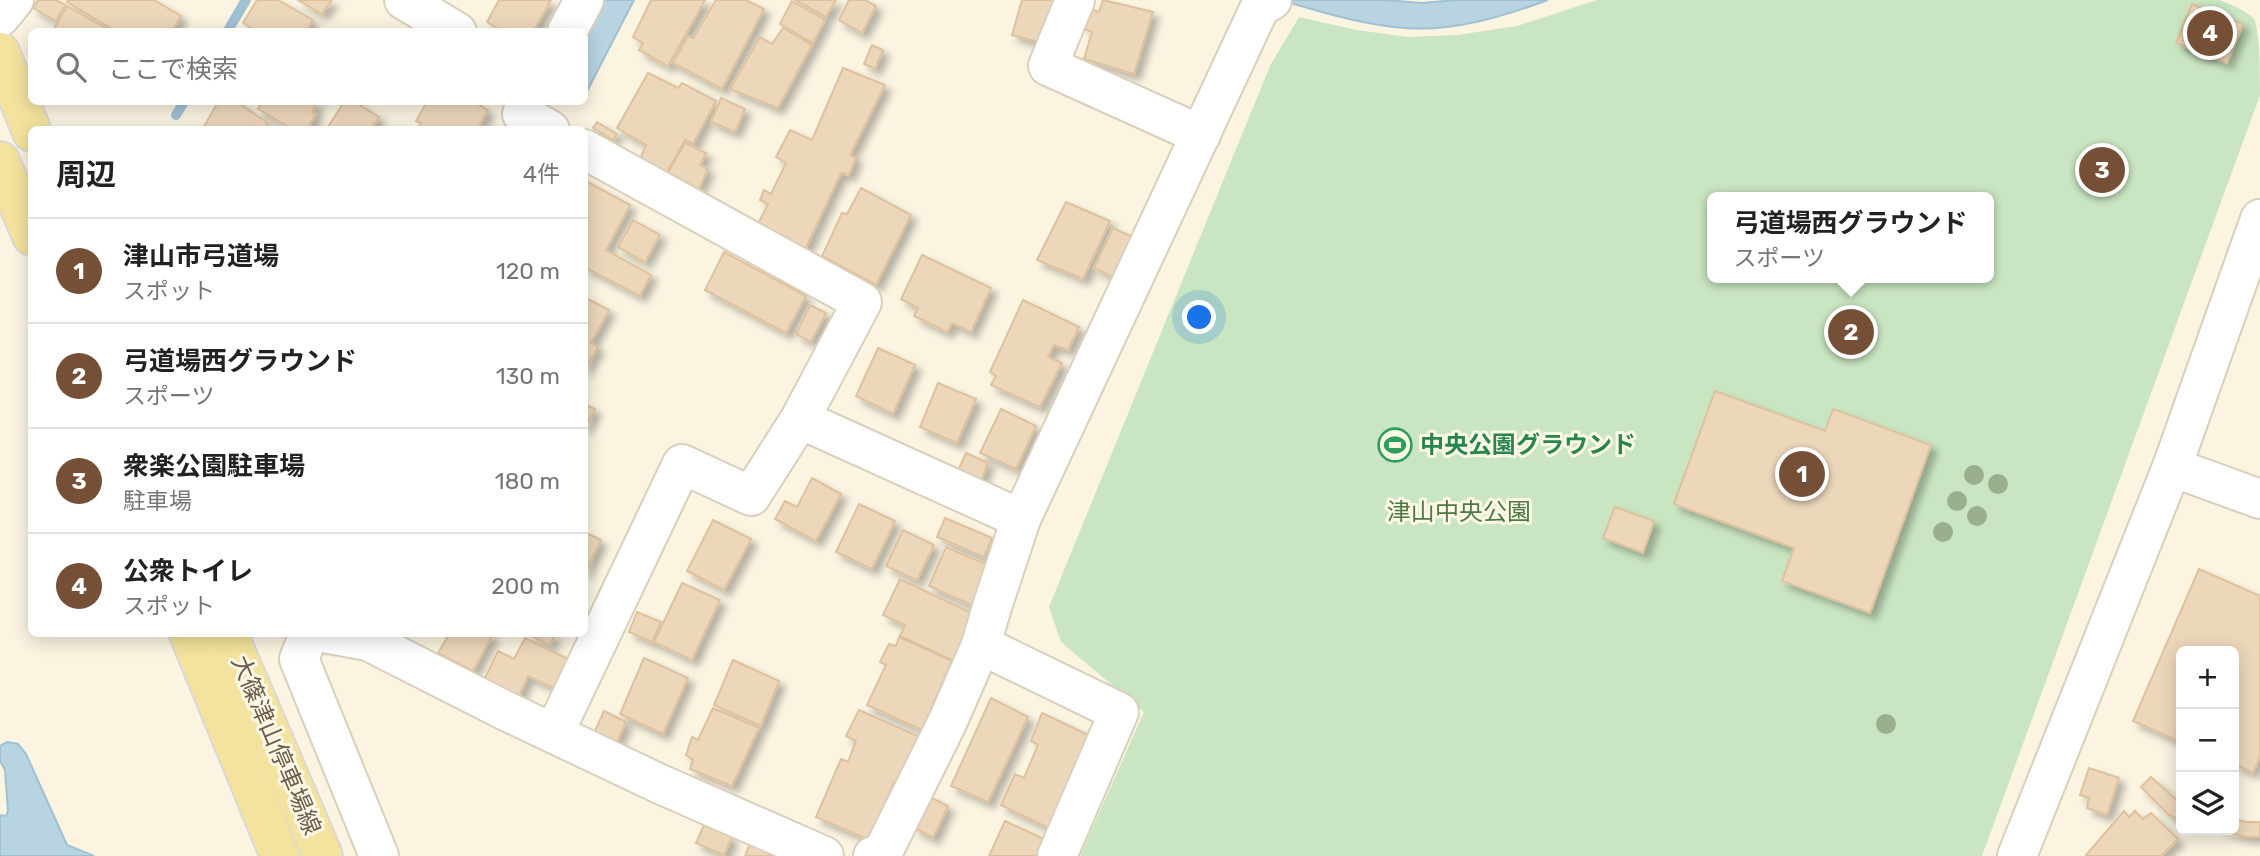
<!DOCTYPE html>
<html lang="ja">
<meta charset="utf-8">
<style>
:root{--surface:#fff;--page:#f2f2f2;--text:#222;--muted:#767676;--line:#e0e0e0;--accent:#754f36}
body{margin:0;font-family:Rubik,"Noto Sans JP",sans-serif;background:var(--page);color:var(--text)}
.controls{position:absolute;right:21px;bottom:21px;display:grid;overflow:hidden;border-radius:10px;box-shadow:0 4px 18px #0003}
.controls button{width:63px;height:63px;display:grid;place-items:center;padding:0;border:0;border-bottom:2px solid var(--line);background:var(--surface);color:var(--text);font:35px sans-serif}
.you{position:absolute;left:1200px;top:318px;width:24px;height:24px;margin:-18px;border:5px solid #fff;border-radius:50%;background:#1a73e8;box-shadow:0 0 0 10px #1a73e833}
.badge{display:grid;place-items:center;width:46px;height:46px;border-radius:50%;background:var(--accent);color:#fff;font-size:23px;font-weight:700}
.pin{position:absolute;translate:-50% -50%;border:4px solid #fff;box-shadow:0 2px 7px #0006}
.popup{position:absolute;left:1707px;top:192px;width:287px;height:91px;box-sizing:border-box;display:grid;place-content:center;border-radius:10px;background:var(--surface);filter:drop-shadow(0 2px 5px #0005);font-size:23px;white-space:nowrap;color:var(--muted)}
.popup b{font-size:26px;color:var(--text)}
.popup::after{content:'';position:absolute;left:50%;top:100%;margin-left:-14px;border:14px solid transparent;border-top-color:var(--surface)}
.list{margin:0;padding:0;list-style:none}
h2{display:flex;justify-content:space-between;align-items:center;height:91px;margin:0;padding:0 28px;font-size:30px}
h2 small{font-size:23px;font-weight:400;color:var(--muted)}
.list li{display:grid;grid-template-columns:46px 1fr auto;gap:21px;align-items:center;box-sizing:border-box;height:105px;padding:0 28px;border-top:2px solid var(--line)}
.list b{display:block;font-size:26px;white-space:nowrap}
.list p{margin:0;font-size:23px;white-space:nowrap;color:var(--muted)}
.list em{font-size:23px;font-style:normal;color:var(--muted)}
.icon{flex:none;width:38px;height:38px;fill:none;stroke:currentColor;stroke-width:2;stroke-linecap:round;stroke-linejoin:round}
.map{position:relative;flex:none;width:2260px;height:856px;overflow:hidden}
.search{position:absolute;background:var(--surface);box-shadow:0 4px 18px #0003;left:28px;top:28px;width:560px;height:77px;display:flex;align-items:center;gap:18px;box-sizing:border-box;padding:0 24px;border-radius:10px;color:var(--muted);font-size:26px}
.panel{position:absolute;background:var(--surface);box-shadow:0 4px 18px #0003;left:28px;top:126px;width:560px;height:511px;border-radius:10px}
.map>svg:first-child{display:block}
</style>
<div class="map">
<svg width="2260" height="856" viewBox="0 0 2260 856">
<defs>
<filter id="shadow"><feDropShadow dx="6" dy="6" stdDeviation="3.5" flood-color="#0004"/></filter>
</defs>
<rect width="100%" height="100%" fill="#faf4e1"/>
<path fill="#c9e5c1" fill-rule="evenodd" d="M1597,0H2220C2231,5 2245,10 2254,19C2260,31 2260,78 2260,95L1982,856H1080L1144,712L1061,642L1049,607L1270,66L1299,17L1356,30L1408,37L1457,35L1517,26ZM1713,197H1989V278H1713Z"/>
<g fill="#b8d4e1" stroke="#9fc1d2" stroke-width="2">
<path d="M602,0H634L585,95L584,32Z"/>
<path d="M1287,0H1385L1422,3L1456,0H1548C1504,16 1453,32 1405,28C1367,25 1331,15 1294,4Z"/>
<path d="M7,742L18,744L26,754L67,845L94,856H0V815L6,816L8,811L5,770L0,761V746Z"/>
</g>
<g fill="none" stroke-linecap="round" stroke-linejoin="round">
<g stroke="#9fc1d2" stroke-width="10">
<path d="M227,32L246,0"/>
<path d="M176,115L184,102"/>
</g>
</g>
<g fill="#edd7bb" stroke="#dec19d" stroke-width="2" filter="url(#shadow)">
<path d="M38,0H56L65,5L56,21L33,8Z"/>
<path d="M68,0H154L181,16L172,32H117L67,2Z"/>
<path d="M257,0H278L313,20L306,32H249L251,28L243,23Z"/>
<path d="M298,0H332L322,14Z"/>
<path d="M499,0H551L533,32H503L487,22Z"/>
<path d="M651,0H705L668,66L639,50L643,43L633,37Z"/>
<path d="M716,0H746L764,9L722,89L673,63L688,36L693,38Z"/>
<path d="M795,0H836L826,17Z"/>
<path d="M849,0H865L876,6L862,33L839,20Z"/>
<path d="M1022,0H1065L1043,43L1012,35Z"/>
<path d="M1103,0L1153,12L1134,74L1084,59L1092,32L1084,29L1091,9L1099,12Z"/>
<path d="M792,1L825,20L813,43L780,24Z"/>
<path d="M2192,4L2243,24L2227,63L2176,43Z"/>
<path d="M67,6L112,32H52Z"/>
<path d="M783,28L812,45L778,108L730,89L760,37L772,44Z"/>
<path d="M872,45L883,50L875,69L864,64Z"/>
<path d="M843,68L885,85L850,155L856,158L849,175L841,173L805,250L788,243L790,239L758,224L768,204L760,200L764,190L771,194L786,163L776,157L790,130L812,140Z"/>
<path d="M648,73L678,88L682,83L716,101L693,144L685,140L667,172L640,159L646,145L617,128Z"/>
<path d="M721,98L745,109L735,132L711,122Z"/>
<path d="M218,102H237L268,123L264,130H202Z"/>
<path d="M262,102H318L312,112L316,114L307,130H294L258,109Z"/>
<path d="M344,102H355L379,117L371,130H326Z"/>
<path d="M427,102H474L488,110L480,124L484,127L482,130H418L421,123L416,121Z"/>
<path d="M597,122L617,134L613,140L593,128Z"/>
<path d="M685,143L706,153L700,165L708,169L699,189L668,173Z"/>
<path d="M584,180L630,205L606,250L651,275L640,296L584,267Z"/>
<path d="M861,188L911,215L876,285L822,256L842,213L847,214Z"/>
<path d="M1066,202L1110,221L1083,279L1037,260Z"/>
<path d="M633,220L660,235L645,262L618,247Z"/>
<path d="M1113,228L1135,238L1117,279L1094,268Z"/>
<path d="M724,252L806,296L786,333L705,290Z"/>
<path d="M922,255L991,288L971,332L952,323L947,332L914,316L918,308L901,299Z"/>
<path d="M584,297L609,310L591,343L598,347L584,371Z"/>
<path d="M1023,300L1079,327L1068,350L1054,345L1048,357L1062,363L1040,407L991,385L996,376L990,372Z"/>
<path d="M810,305L826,313L811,342L796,334Z"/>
<path d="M878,348L915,365L893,414L856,396Z"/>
<path d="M938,383L976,399L957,443L920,427Z"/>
<path d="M1715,391L1825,431L1833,409L1931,445L1870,613L1782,581L1794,548L1674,504Z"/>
<path d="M584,404L595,409L584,430Z"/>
<path d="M1001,409L1036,426L1016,469L980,453Z"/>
<path d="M966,453L988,463L980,483L957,473Z"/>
<path d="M812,478L841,494L816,541L775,519L785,501L797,507Z"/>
<path d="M859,504L895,521L872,569L836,552Z"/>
<path d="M1615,507L1654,521L1643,553L1603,538Z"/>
<path d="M945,518L992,538L984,557L937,537Z"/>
<path d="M713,520L751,539L724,590L687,571Z"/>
<path d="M903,530L934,545L917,580L886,566Z"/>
<path d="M584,532L601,540L584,575Z"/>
<path d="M946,547L990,566L972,605L929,586Z"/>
<path d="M2199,569L2260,596V756L2253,773L2234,764V651H2181V742L2133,721Z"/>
<path d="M900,579L984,619L963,665L900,636L905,625L883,615Z"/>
<path d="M682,583L720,600L692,660L654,642Z"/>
<path d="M637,612L661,622L652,642L629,632Z"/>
<path d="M449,634H493L473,671L438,653Z"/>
<path d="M527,634H555L550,645Z"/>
<path d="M899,637L952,661L922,730L867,705L886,665L880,662L889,644L896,646Z"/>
<path d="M525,638L572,661L558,690L528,676L517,701L482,684L498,651L514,659Z"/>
<path d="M644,658L688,678L663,734L620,714Z"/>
<path d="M733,660L779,681L761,726L714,705Z"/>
<path d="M991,698L1028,717L988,802L951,786Z"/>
<path d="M713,708L759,728L732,786L690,769L693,760L686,755L692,737L698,740Z"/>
<path d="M859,710L920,737L900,784L894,782L870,840L816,817L841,759L848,762L856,741L846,736Z"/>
<path d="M604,711L626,722L617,742L595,731Z"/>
<path d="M1042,713L1097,739L1055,831L1001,805L1015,774L1024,778L1038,745L1031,741Z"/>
<path d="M2089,768L2119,778L2107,815L2087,808L2089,798L2080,795Z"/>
<path d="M2151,777L2181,804V820L2169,815L2141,787Z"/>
<path d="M928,796L948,806L933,838L913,827Z"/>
<path d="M2124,811L2129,817L2135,811L2143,819L2151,813L2178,839L2161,856H2087L2086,855Z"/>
<path d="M2234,819L2246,822H2260V837H2247L2219,830H2234Z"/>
<path d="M1005,821L1048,841L1041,856H989Z"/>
<path d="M704,825L732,837L724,855L696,843Z"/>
<path d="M751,840L796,856H745Z"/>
</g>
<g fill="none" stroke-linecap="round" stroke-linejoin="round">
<defs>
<g id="minor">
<path d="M404,0L457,32"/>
<path d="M1075,0L1048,66L1201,135"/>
<path d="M0,17L14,0"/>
<path d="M567,32L584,0"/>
<path d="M522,114L550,130"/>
<path d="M800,419L1021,519"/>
<path d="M2172,467L2260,499"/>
<path d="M309,634L299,659L379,856"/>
<path d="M329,634L368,641L506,711L660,784L824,856"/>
<path d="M554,733L682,464L751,496L800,419L862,302L584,149"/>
<path d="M873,856L882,854L947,723L981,645"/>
<path d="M1057,856L1119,712L981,645L992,607L1021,519L1260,7L1272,0"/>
<path d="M2017,856L2172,467L2260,219"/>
</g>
<g id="major">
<path d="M0,52L32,132"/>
<path d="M0,161L32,236"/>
<path d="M189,634L280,856"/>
<path d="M228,634L323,856"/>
</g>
</defs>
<use href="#minor" stroke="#dacfbc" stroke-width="42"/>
<use href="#major" stroke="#dcd8d4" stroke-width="42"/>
<use href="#minor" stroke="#fff" stroke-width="38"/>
<use href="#major" stroke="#f4e39e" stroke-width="38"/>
</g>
<g fill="#9ab08c">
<circle cx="1974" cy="475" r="10"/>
<circle cx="1998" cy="484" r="10"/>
<circle cx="1957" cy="501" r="10"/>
<circle cx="1977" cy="516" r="10"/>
<circle cx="1943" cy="532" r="10"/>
<circle cx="1886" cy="724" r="10"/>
</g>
<defs>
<symbol id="stadium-ring" viewBox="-11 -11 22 22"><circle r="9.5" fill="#fdf8e6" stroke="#2e9e5b" stroke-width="1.5"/><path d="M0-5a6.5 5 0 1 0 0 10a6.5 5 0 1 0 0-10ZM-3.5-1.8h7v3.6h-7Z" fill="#2e9e5b"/></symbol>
</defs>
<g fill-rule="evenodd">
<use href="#stadium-ring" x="1376" y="426" width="38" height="38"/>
</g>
<g text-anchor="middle" stroke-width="6" stroke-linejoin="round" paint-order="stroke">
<g font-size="24" font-weight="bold" fill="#27864d" stroke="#fdf8e6" text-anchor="start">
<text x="1420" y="453">中央公園グラウンド</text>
</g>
<g font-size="24" fill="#4c7946" stroke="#fdf8e6">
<text x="1459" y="520">津山中央公園</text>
</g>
<g font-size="24" fill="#6e5d4a" stroke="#fdf8e6">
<text transform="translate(276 745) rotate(67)" y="8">大篠津山停車場線</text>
</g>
</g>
</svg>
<div class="controls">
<button>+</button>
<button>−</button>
<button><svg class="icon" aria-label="layers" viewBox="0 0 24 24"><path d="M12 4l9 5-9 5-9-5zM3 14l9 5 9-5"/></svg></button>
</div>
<div class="you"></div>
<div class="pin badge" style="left:1802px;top:474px">1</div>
<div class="pin badge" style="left:1851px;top:332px">2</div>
<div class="popup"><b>弓道場西グラウンド</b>スポーツ</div>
<div class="pin badge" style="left:2102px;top:170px">3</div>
<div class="pin badge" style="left:2210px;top:33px">4</div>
<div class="search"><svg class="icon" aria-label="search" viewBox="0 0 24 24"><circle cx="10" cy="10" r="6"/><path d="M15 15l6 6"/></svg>ここで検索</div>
<section class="panel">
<h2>周辺<small>4件</small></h2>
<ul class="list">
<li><span class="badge">1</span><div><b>津山市弓道場</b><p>スポット</p></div><em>120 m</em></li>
<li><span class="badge">2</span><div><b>弓道場西グラウンド</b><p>スポーツ</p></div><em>130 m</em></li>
<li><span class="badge">3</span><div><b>衆楽公園駐車場</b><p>駐車場</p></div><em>180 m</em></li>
<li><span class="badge">4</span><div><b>公衆トイレ</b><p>スポット</p></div><em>200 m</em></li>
</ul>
</section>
</div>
